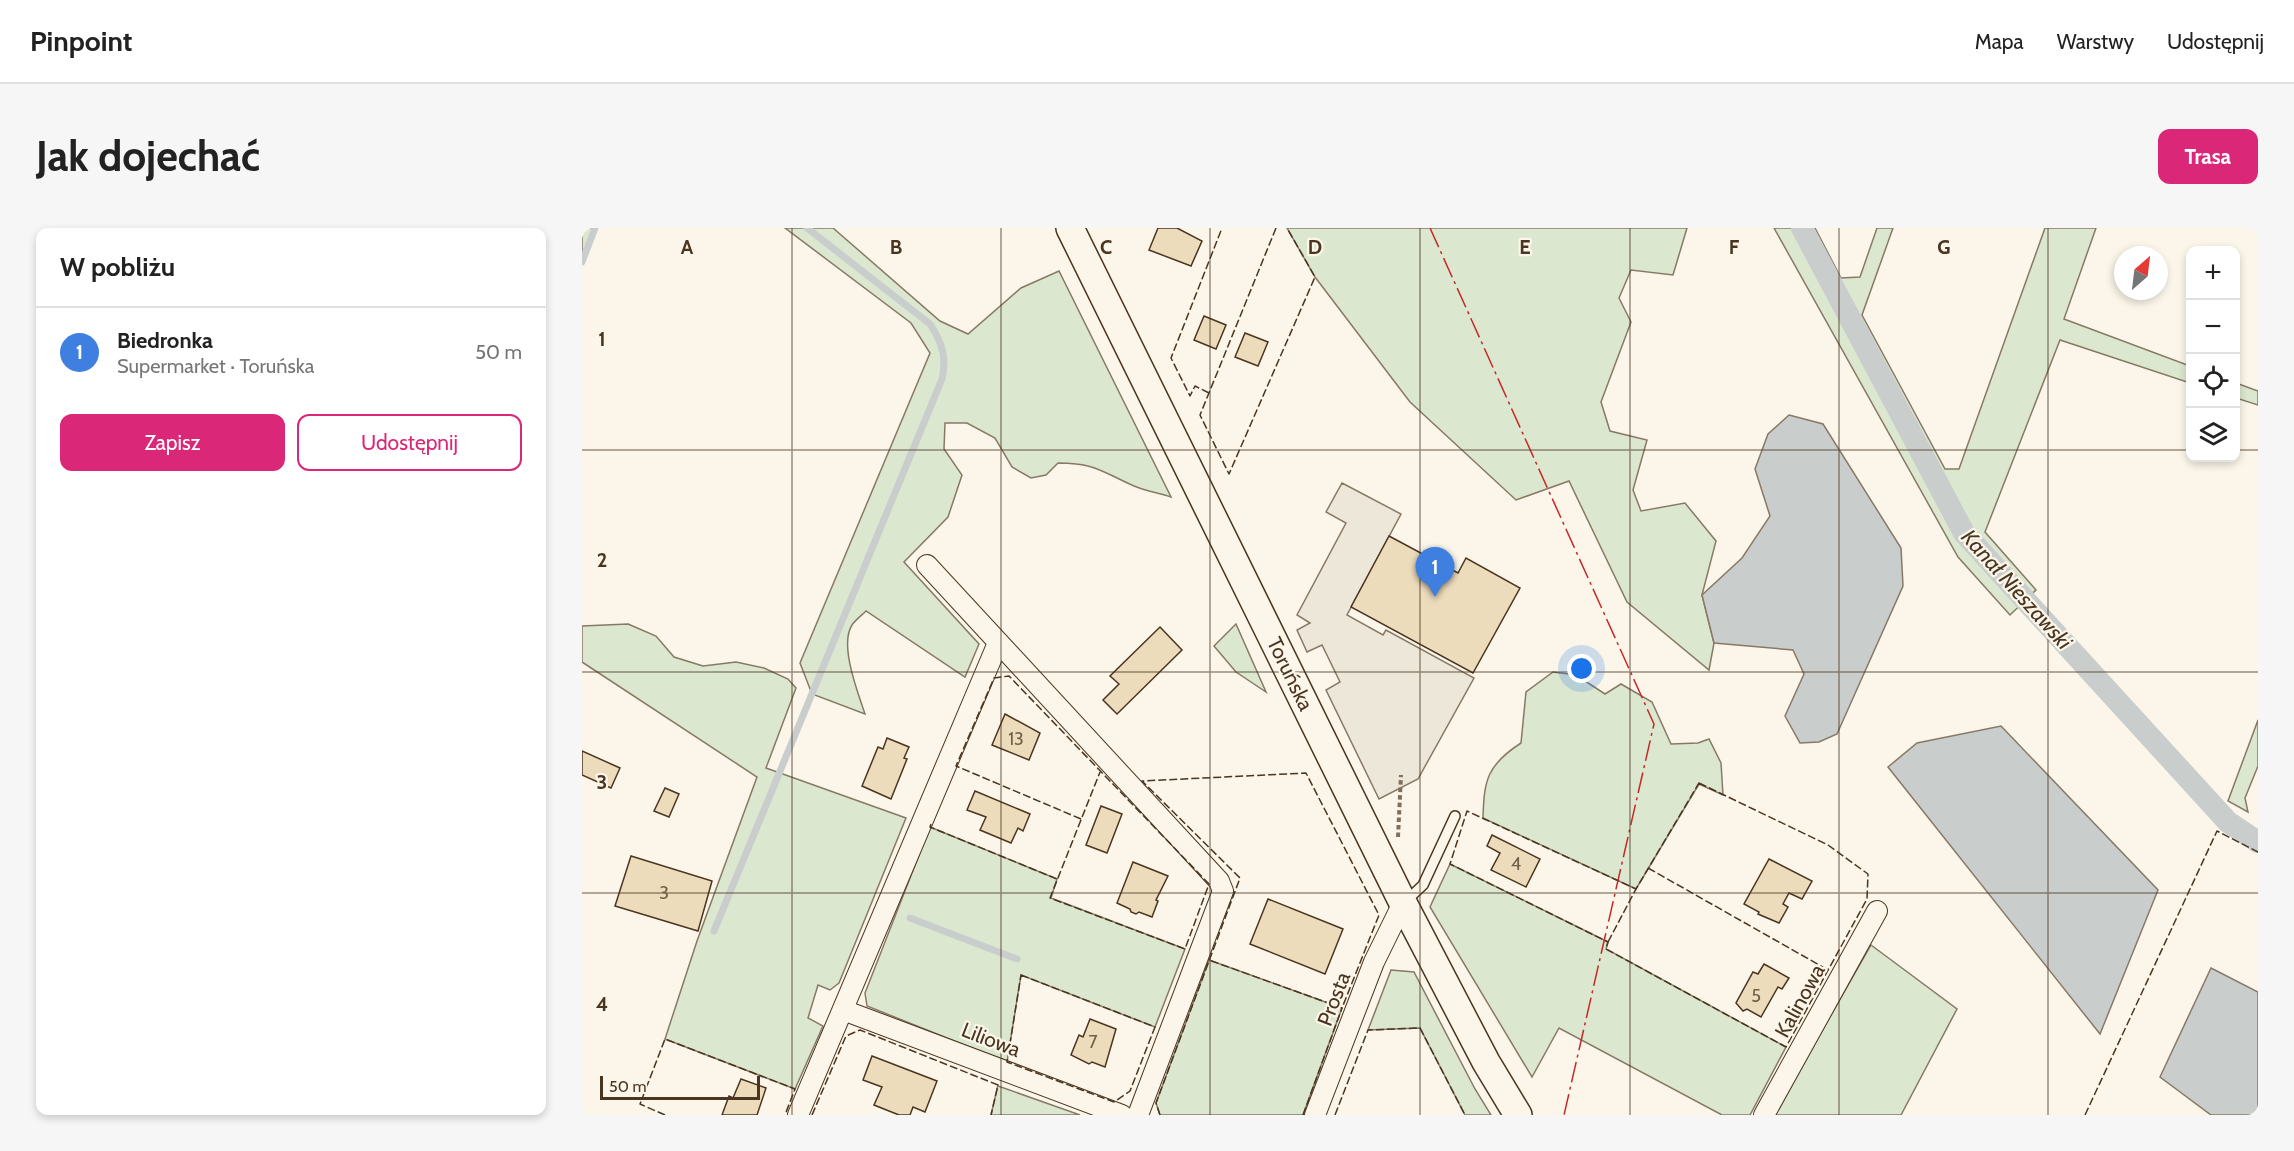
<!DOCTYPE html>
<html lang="pl">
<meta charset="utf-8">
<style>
:root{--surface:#fff;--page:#f6f6f6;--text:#222;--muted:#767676;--line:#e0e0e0;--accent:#db2777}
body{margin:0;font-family:Cabin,sans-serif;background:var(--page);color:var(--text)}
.controls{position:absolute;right:18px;top:18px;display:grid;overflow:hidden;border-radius:12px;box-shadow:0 3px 9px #0003}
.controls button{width:54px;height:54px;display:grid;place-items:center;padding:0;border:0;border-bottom:2px solid var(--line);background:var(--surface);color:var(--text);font:30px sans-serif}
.compass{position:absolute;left:1532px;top:18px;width:54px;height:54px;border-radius:50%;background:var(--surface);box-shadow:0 3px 9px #0003;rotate:28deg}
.scale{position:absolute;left:18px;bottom:15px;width:160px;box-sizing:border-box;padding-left:6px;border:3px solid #4a3520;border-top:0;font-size:16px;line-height:21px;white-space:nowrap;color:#4a3520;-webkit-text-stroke:4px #fbf6e9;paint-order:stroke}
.you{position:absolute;left:1000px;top:441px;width:21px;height:21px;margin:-15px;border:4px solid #fff;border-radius:50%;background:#1a73e8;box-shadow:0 0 0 9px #1a73e833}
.badge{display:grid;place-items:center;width:39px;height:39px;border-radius:50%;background:var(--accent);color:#fff;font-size:20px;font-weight:700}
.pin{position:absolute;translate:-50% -50px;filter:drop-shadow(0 2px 3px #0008)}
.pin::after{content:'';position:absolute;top:32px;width:21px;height:18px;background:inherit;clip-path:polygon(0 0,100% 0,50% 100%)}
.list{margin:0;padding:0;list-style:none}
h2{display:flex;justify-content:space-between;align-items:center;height:78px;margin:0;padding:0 24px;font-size:26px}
h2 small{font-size:20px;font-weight:400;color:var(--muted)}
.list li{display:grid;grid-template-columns:39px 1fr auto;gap:18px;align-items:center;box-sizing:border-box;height:90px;padding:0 24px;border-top:2px solid var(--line)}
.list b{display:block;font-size:22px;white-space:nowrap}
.list p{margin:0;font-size:20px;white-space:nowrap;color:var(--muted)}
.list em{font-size:20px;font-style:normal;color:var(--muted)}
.actions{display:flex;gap:12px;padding:18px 24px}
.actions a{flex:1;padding:14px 0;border:2px solid var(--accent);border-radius:12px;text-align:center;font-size:21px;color:var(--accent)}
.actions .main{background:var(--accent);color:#fff}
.icon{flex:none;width:33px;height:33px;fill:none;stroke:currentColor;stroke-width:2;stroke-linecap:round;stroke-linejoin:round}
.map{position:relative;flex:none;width:1676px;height:887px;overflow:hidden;border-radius:12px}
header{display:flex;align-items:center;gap:36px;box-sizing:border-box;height:84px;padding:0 30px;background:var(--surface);border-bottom:2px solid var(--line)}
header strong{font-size:28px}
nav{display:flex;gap:33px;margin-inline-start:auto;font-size:21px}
.intro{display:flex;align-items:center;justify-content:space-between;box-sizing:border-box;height:144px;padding:0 36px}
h1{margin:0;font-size:42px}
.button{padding:15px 27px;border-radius:12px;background:var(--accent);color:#fff;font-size:21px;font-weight:700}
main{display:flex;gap:36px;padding:0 36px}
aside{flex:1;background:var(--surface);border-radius:12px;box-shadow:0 3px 9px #0003}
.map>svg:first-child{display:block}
</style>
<header>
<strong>Pinpoint</strong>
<nav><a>Mapa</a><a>Warstwy</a><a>Udostępnij</a></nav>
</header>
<div class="intro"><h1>Jak dojechać</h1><a class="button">Trasa</a></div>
<main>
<aside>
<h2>W pobliżu<small></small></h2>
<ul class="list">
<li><span class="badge" style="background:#3f7fe0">1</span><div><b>Biedronka</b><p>Supermarket · Toruńska</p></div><em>50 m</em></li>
</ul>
<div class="actions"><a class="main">Zapisz</a><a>Udostępnij</a></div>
</aside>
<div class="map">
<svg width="1676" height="887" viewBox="0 0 1676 887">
<rect width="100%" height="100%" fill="#fbf6e9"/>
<g fill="#dce7d0" stroke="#887966" stroke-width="1.5">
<path d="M0,0H14L0,34Z"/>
<path d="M203,0H251L358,93L386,106L439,60L477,43L589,269C577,265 564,263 552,258C520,244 514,235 476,235L464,247L449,250L430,239L413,210L385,195H363L362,221L380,247L366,289L322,334L397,416L383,449L284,383C280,387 273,392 270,397C257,417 276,465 283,486L230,466L218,435L348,125L329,95Z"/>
<path d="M705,0H1105L1091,47L1049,42L1037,70L1049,94L1019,174L1028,203L1065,212L1051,262L1059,283L1103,275L1134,313L1120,367L1132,415L1127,442L1045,374L987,253L934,272L828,174L733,49Z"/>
<path d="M1192,0H1233L1259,50L1278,49L1295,0H1311L1280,87L1363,241H1377L1463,0H1514L1482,91L1608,138V155L1478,112L1403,304L1454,362L1428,387L1376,329Z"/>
<path d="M1654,155L1676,163V177L1654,170Z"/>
<path d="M46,396L74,408L92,429L121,438L154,434L182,440L206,451L214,460L184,540L324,590L257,755L248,762L236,757L226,790L241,798L213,861L83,811L115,713L175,549L0,434V398Z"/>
<path d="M654,396L684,464L654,444L632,418Z"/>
<path d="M971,444L994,447L1023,466L1039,456L1070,474L1089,516L1116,515L1127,511L1139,535L1141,567L1117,556L1054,661L901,590C902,552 905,537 939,515L944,464Z"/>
<path d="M1676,492V538L1663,570L1666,584L1646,573Z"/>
<path d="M348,599L475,651L469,670L603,721L573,799L439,747L425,834L285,778L283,765Z"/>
<path d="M868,636L1026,714L1024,721L1204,819L1168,887H1140L977,800L950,849L848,679Z"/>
<path d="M1289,717L1375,781L1319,887H1192Z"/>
<path d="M627,732L760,780L721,887H578L574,875Z"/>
<path d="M809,742L832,744L893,861L909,887H883L838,800L786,802Z"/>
<path d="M416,857V858L498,887H409Z"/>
</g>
<path fill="#ede7d9" stroke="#887966" stroke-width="1.5" d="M760,255L819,286L765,387L801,407L804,402L892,450L836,551L797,571L744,462L758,454L740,417L725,424L715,402L728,395L715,387L764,295L744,284Z"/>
<g fill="#c9cecd" stroke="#887966" stroke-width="1.5">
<path d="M1207,187L1241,196L1319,320L1321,358L1255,506L1237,514L1218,515L1203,488L1222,446L1211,422L1132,415L1120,367L1160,330L1188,288L1173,241L1186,206Z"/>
<path d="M1419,498L1576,662L1518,806L1306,539L1335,515Z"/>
<path d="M1629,740L1676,764V887H1629L1578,849Z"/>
</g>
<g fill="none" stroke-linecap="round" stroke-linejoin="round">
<g stroke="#c9cecd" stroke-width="7">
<path d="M0,34L13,0"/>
<path d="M328,690L435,731"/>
<path d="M132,703L360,151C365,130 360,114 348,96L225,0"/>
</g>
<path stroke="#c9cecd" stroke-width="22" d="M1220,0L1382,305L1646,594L1676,614"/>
</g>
<g fill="#ecdcbc" stroke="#4a3520" stroke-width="1.5">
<path d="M576,0H595L620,13L609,38L567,22Z"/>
<path d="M622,88L644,97L634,121L612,112Z"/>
<path d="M663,105L686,114L676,138L653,129Z"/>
<path d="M807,308L876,345L884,330L938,360L891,445L769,379Z"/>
<path d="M578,399L600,422L535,486L521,472L537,456L528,448Z"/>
<path d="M423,486L458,505L447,532L410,517Z"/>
<path d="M305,510L327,519L322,530L325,531L309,571L280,558L296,519L301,521Z"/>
<path d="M0,523L38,540L29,560L0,547Z"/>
<path d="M83,560L97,566L87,589L72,583Z"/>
<path d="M393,563L448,586L441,603L436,600L429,615L398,602L404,589L385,582Z"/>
<path d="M519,578L540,586L525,625L504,617Z"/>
<path d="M910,607L958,631L944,659L909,642L918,625L905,618Z"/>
<path d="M49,628L130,653L116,703L33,678Z"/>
<path d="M1187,631L1230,653L1220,671L1207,665L1201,676L1206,679L1197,695L1176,686L1177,684L1162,676Z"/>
<path d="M551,634L586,648L574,672L576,673L570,689L557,684L554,686L549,684L548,681L535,675Z"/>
<path d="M686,671L761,701L743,746L668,716Z"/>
<path d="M1182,736L1207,750L1200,761L1196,759L1179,789L1165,781L1161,783L1154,775L1171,744L1176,746Z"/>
<path d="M508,791L534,801L523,839L510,834L507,836L489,827L497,807L501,809Z"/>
<path d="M290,828L355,853L343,884L331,879L328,887H317L292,877L300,859L281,852Z"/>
<path d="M159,851L184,860L175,887H140L147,868L151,870Z"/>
</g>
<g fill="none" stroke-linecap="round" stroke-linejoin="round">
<defs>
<path id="lane" d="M824,673L841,657L873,588"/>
<g id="street">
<path d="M345,337L637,653L641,663L556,887"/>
<path d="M261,782L540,887"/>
<path d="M216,887L416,415"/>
<path d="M733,887L792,734L821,675"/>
<path d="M1182,887L1295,683"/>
</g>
<path id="secondary" d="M488,0L821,675L904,834L936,887"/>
</defs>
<use href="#lane" stroke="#4a3520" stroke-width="12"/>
<use href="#street" stroke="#4a3520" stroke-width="22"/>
<use href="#secondary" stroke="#4a3520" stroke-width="30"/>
<path stroke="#7f6f5c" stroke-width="4" stroke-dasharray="4.5 3" stroke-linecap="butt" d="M816,609L819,547"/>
<use href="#lane" stroke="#fbf6e9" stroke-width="9"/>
<use href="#street" stroke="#fbf6e9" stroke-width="20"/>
<use href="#secondary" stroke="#fbf6e9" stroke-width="27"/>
<g stroke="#4a3520" stroke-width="1.5" stroke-dasharray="8 3" stroke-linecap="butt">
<path d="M694,0L618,187L647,246L733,49L705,0"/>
<path d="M627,165L613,158L608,168L589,130L640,0"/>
<path d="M1117,555L1246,617L1286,646L1285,671L1204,819L1024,721L1026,714L868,636L885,583L1054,661Z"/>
<path d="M499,591L374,538L412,450L427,448L627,656L603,721L468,670L518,544"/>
<path d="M349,596L348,599L475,651"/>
<path d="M1066,640L1246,742"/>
<path d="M1026,714L1054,661"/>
<path d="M439,747L573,799L548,863L532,874L425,834Z"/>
<path d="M83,887L58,876L83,811L213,861L203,887"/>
<path d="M230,887L264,808L278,802L416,857L409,887"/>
<path d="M578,887L574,875L658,650L560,553L724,545L797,687L760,780L627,732"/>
<path d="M721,887L760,780"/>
<path d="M753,887L786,802L838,800L883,887"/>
<path d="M1503,887L1635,603L1676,624"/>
</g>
<path stroke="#c62828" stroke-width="1.5" stroke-dasharray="21 4.5 3 4.5" stroke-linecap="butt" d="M848,0L1072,496L982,887"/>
</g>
<path fill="none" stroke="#4a3520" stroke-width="1.5" stroke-opacity="0.55" d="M210,0V887M419,0V887M628,0V887M838,0V887M1048,0V887M1257,0V887M1466,0V887M0,222H1608M1654,222H1676M0,444H1676M0,665H1676"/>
<g text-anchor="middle" stroke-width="4.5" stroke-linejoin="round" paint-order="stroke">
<g font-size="18" fill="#725f47">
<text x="434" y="517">13</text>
<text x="934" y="642">4</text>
<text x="82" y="671">3</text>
<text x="1174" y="774">5</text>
<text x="511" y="820">7</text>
</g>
<g font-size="21" fill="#4a3520" stroke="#fbf6e9">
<text transform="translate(708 446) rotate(64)" y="7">Toruńska</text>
<text transform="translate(752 771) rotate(-69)" y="7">Prosta</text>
<text transform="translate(1218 773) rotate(-61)" y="7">Kalinowa</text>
<text transform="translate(409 812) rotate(21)" y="7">Liliowa</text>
</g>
<g font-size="22" font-style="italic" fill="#4a3520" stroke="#fbf6e9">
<text transform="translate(1435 361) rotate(48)" y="8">Kanał Nieszawski</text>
</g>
</g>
<g font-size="20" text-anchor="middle" font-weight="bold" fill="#4a3520" stroke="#fbf6e9" stroke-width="4.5" stroke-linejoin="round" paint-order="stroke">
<text x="105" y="26">A</text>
<text x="314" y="26">B</text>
<text x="524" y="26">C</text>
<text x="733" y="26">D</text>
<text x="943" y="26">E</text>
<text x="1152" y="26">F</text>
<text x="1362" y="26">G</text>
<text x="20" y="118">1</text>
<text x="20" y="339">2</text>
<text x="20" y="561">3</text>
<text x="20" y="783">4</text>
</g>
</svg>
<div class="controls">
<button>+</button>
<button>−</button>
<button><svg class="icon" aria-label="locate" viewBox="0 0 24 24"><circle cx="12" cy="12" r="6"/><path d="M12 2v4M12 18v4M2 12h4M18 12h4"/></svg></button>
<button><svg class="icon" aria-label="layers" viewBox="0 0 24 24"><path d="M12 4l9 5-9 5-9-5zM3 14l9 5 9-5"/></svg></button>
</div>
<svg class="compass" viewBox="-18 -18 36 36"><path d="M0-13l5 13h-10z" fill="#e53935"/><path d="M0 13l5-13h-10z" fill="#767676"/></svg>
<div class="scale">50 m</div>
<div class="you"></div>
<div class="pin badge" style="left:853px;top:369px;background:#3f7fe0">1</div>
</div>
</main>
